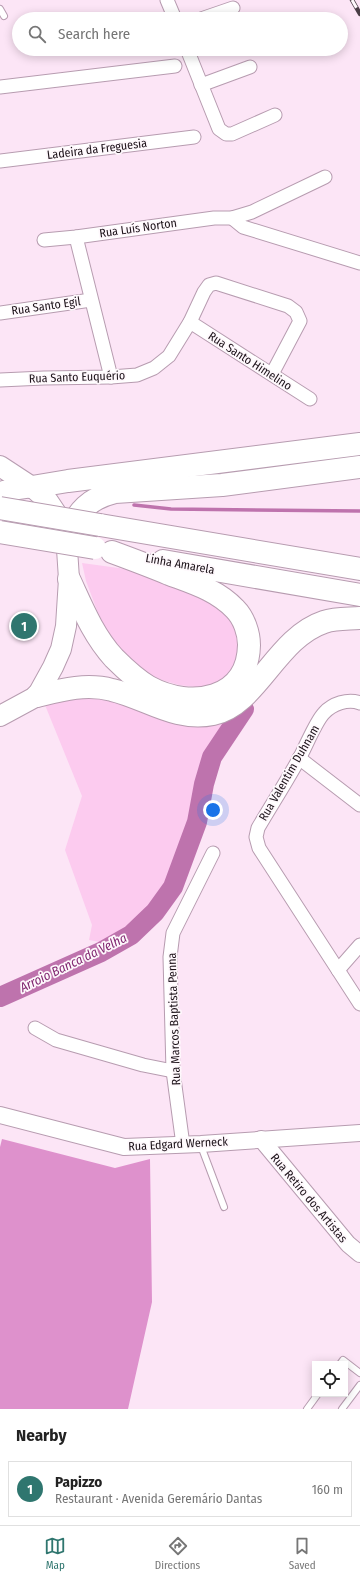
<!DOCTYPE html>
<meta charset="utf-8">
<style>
:root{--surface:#fff;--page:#f6f6f6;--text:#222;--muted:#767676;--line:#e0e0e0;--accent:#2f766f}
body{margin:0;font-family:"Fira Sans Condensed",sans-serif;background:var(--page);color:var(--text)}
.controls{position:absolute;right:12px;bottom:12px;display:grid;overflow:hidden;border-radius:0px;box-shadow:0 2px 10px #0003}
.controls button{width:36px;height:36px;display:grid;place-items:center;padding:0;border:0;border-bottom:1px solid var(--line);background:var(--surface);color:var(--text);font:20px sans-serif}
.you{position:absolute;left:213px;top:810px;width:14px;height:14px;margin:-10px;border:3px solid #fff;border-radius:50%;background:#1a73e8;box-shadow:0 0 0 6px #1a73e833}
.badge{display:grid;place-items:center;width:26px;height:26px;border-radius:50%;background:var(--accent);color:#fff;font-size:13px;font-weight:700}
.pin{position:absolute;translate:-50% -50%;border:2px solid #fff;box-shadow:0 1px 4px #0006}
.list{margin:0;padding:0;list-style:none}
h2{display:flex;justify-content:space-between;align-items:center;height:52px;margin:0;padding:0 16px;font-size:17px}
h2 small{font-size:13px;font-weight:400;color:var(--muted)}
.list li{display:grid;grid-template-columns:26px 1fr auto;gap:12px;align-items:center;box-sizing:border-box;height:56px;margin:0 8px 8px;padding:0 8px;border:1px solid var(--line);border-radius:0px}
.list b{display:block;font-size:15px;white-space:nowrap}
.list p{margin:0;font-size:13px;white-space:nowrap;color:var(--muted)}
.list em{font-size:13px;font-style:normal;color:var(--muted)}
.icon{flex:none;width:22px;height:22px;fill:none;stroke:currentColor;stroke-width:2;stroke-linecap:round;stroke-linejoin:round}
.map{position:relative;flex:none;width:360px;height:1409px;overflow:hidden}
.search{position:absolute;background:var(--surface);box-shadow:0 2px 10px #0003;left:12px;right:12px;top:12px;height:44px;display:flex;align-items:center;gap:10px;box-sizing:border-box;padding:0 14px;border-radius:22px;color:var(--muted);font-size:15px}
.sheet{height:116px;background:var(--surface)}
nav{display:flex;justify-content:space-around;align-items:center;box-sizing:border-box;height:56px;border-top:1px solid var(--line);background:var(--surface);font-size:11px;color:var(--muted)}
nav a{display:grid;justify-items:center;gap:2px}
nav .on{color:var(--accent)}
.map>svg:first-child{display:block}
</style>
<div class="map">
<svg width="360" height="1409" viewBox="0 0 360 1409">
<rect width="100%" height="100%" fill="#fce5f6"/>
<g fill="#fccbef">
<path d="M82,563L126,569L223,606L242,640L239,654L232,670L222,682L205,688L179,685L155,678L126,656L109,636L98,613L86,581Z"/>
<path d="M83,694L233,716L168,896L117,945L89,940L92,925L65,850L82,796L45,705Z"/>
</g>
<path fill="#de91cc" d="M2,1139L115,1168L150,1159L152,1302L128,1409H0V1147Z"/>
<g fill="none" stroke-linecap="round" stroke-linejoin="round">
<path stroke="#be73ad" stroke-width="3.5" d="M134,505L171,509L360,511"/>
<path stroke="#be73ad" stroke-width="20" d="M0,997L101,952L131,935L155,912L173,887L197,822L204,784L212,757L244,709"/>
<defs>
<g id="service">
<path d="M0,9L4,16"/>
<path d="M201,1146L224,1207"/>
<path d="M340,1364L343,1360L360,1373"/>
<path d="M307,1409L318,1394"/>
<path d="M342,1409L360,1385"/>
</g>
<g id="minor">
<path d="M167,0L175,19"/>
<path d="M201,19L233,8"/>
<path d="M187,49L219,129L226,134H232L275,115"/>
<path d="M201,85L250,67"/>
<path d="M0,87L175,66"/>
<path d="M0,161L194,137"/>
<path d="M232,218L243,227L360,263"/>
<path d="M76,237L111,377"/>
<path d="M44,240L76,237L214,218H232L252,212L325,177"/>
<path d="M0,313L91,300"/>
<path d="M190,322L310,399"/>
<path d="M0,380L44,378L111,377L137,375L154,368L169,356L190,322L204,292L209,285L216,283L288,306L296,312L300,321L272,374"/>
<path d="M360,703C348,698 332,704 324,713C316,721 306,746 300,757C287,781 272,804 258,828L256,837L259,848L360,1004"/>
<path d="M299,758L360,805"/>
<path d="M338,970L360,945"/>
<path d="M35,1028L56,1040L143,1065L173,1071"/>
<path d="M183,1145L173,1071L170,957L173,933L213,853"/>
</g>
<g id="tertiary">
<path d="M0,1115L124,1147L201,1144L360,1133"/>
<path d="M261,1139L348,1244L360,1254"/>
</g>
<g id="primary">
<path d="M0,466L32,487L48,501L60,519L66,534L69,579L66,626L61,649L53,667L37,696L0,716"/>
<path d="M0,494L4,491L32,487"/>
</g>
<g id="motorway">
<path d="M32,487L68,481L360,444"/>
<path d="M100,525L360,569"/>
<path d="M66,534C79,511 89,498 115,492L222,485L360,467"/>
<path d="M163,561L360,595"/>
<path d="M69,579C82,607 93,635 114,658C124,668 137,680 149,687C191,710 248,700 249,645C249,633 244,618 235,609C217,590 193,583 169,574C150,566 131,559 112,552"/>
<path d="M37,696C61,690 86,683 112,690C146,698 176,722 213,714C257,705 276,638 324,622C336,618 348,619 360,618"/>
</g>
</defs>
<use href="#service" stroke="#b79cb0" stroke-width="8"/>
<use href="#minor" stroke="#b79cb0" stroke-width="15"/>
<use href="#tertiary" stroke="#b79cb0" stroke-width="18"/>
<use href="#primary" stroke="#b79cb0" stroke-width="22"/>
<use href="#motorway" stroke="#b79cb0" stroke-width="24"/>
<use href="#service" stroke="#fff" stroke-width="6"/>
<use href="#minor" stroke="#fff" stroke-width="13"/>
<use href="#tertiary" stroke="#fff" stroke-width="16"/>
<use href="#primary" stroke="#fff" stroke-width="20"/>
<use href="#motorway" stroke="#fff" stroke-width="22"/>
<defs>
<path id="rail" d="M352,0L360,14"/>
</defs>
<use href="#rail" stroke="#4a3d46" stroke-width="4.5"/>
<use href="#rail" stroke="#fef8fc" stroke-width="3" stroke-dasharray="9" stroke-linecap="butt"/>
<defs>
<g id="motorway-bridge">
<path d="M0,508L100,525"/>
<path d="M0,532L95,548"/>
</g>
</defs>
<use href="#motorway-bridge" stroke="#b79cb0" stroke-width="24" stroke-linecap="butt"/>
<use href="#motorway-bridge" stroke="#fff" stroke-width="22"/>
</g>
<g text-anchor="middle" stroke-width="3.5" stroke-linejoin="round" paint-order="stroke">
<g font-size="12" fill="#1c1219" stroke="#fef8fc">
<text transform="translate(97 149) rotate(-7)" y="4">Ladeira da Freguesia</text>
<text transform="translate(138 228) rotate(-8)" y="4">Rua Luís Norton</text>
<text transform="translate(46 306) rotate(-8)" y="4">Rua Santo Egil</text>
<text transform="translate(250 361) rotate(33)" y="4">Rua Santo Himelino</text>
<text transform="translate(77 377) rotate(-2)" y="4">Rua Santo Euquério</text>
<text transform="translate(180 564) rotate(10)" y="4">Linha Amarela</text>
<text transform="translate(289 773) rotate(-60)" y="4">Rua Valentim Duhnam</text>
<text transform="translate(174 1019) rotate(-92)" y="4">Rua Marcos Baptista Penna</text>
<text transform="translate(178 1144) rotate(-3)" y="4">Rua Edgard Werneck</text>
<text transform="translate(309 1198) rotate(50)" y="4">Rua Retiro dos Artistas</text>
</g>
<g font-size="13" font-style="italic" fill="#822972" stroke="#fef8fc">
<text transform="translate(73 962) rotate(-26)" y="5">Arroio Banca da Velha</text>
</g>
</g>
</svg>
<div class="controls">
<button><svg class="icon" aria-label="locate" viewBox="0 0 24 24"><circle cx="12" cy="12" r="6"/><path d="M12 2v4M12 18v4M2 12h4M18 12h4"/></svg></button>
</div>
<div class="you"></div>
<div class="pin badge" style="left:24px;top:626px">1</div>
<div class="search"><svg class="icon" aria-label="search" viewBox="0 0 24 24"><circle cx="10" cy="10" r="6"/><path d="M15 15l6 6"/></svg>Search here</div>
</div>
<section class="sheet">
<h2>Nearby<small></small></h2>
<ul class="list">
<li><span class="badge">1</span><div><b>Papizzo</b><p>Restaurant · Avenida Geremário Dantas</p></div><em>160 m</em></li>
</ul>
</section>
<nav>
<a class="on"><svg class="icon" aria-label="map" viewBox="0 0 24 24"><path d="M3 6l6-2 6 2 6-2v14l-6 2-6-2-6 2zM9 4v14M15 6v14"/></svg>Map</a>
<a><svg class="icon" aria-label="directions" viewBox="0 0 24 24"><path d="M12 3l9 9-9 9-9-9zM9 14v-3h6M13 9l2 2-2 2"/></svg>Directions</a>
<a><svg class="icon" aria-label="saved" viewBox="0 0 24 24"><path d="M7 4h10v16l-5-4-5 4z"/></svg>Saved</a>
</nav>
